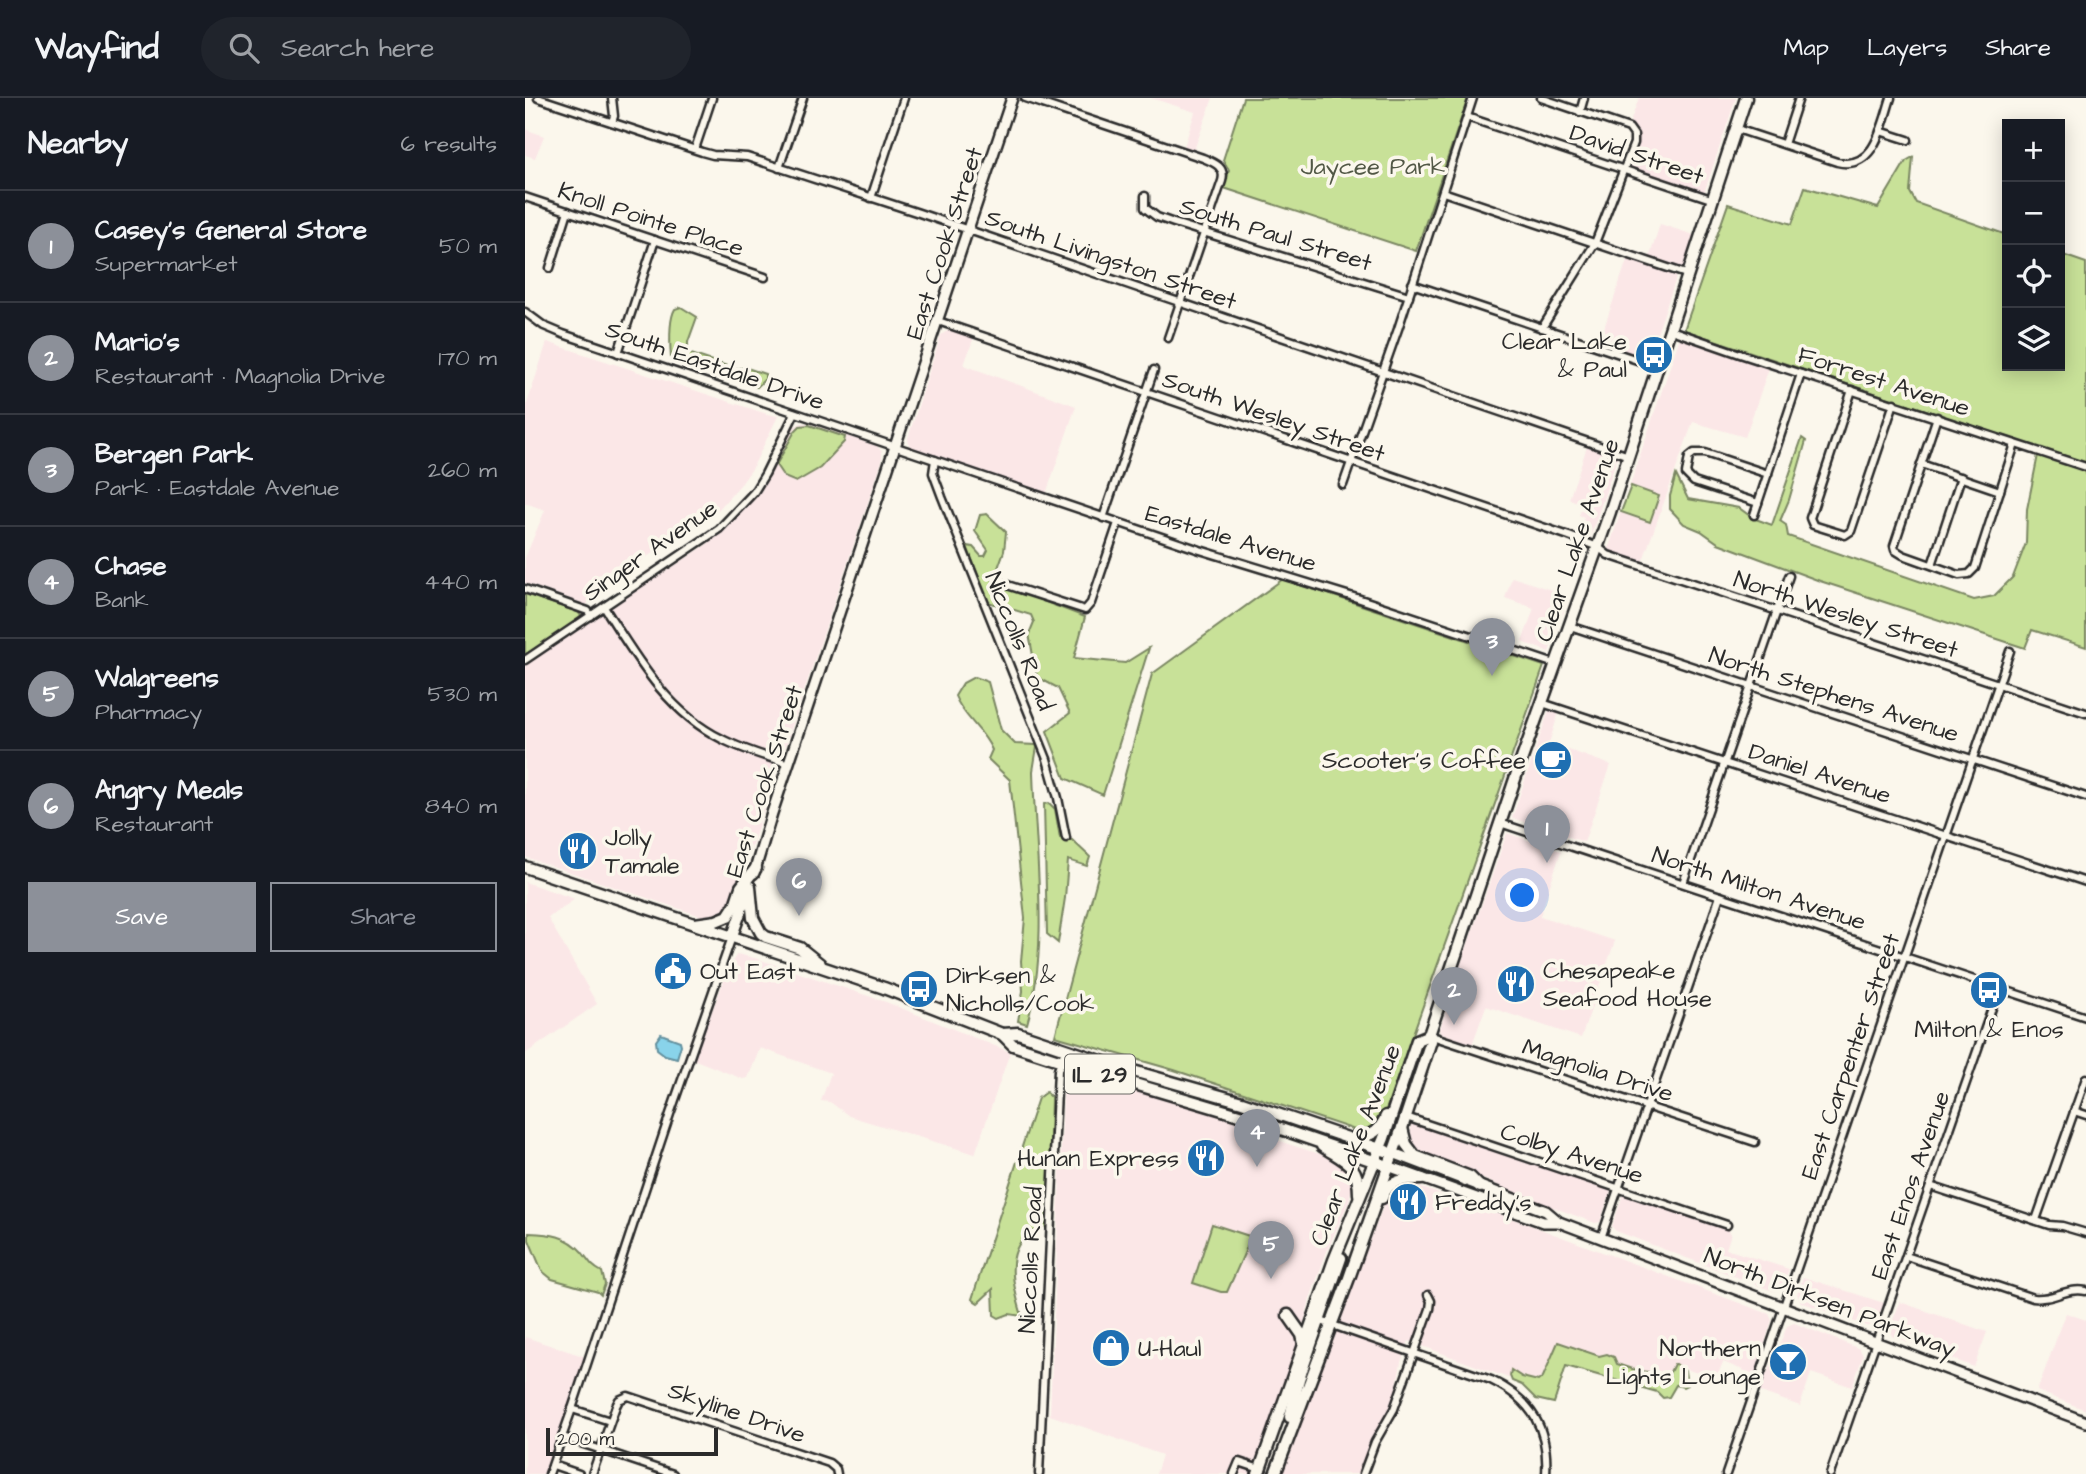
<!DOCTYPE html>
<meta charset="utf-8">
<style>
:root{--surface:#171b24;--page:#20242c;--text:#f1f3f6;--muted:#9ea1a6;--line:#363941;--accent:#8c9099}
body{margin:0;font-family:"Architects Daughter",sans-serif;background:var(--page);color:var(--text)}
.controls{position:absolute;right:21px;top:21px;display:grid;overflow:hidden;border-radius:0px;box-shadow:0 4px 18px #0003}
.controls button{width:63px;height:63px;display:grid;place-items:center;padding:0;border:0;border-bottom:2px solid var(--line);background:var(--surface);color:var(--text);font:35px sans-serif}
.scale{position:absolute;left:21px;bottom:18px;width:172px;box-sizing:border-box;padding-left:7px;border:4px solid #2b2b2b;border-top:0;font-size:19px;line-height:24px;white-space:nowrap;color:#2b2b2b;-webkit-text-stroke:5px #fbf7ec;paint-order:stroke}
.you{position:absolute;left:998px;top:798px;width:24px;height:24px;margin:-18px;border:5px solid #fff;border-radius:50%;background:#1a73e8;box-shadow:0 0 0 10px #1a73e833}
.badge{display:grid;place-items:center;width:46px;height:46px;border-radius:50%;background:var(--accent);color:#fff;font-size:23px;font-weight:700}
.pin{position:absolute;translate:-50% -58px;filter:drop-shadow(0 2px 4px #0008)}
.pin::after{content:'';position:absolute;top:37px;width:24px;height:21px;background:inherit;clip-path:polygon(0 0,100% 0,50% 100%)}
.list{margin:0;padding:0;list-style:none}
h2{display:flex;justify-content:space-between;align-items:center;height:91px;margin:0;padding:0 28px;font-size:30px}
h2 small{font-size:23px;font-weight:400;color:var(--muted)}
.list li{display:grid;grid-template-columns:46px 1fr auto;gap:21px;align-items:center;box-sizing:border-box;height:112px;padding:0 28px;border-top:2px solid var(--line)}
.list b{display:block;font-size:26px;white-space:nowrap}
.list p{margin:0;font-size:23px;white-space:nowrap;color:var(--muted)}
.list em{font-size:23px;font-style:normal;color:var(--muted)}
.actions{display:flex;gap:14px;padding:21px 28px}
.actions a{flex:1;padding:16px 0;border:2px solid var(--accent);border-radius:0px;text-align:center;font-size:24px;color:var(--accent)}
.actions .main{background:var(--accent);color:#fff}
.icon{flex:none;width:38px;height:38px;fill:none;stroke:currentColor;stroke-width:2;stroke-linecap:round;stroke-linejoin:round}
.map{position:relative;flex:none;width:1561px;height:1376px;overflow:hidden}
header{display:flex;align-items:center;gap:42px;box-sizing:border-box;height:98px;padding:0 35px;background:var(--surface);border-bottom:2px solid var(--line)}
header strong{font-size:33px}
nav{display:flex;gap:38px;margin-inline-start:auto;font-size:24px}
.search{width:490px;height:63px;background:var(--page);display:flex;align-items:center;gap:18px;box-sizing:border-box;padding:0 24px;border-radius:38px;color:var(--muted);font-size:26px}
main{display:flex}
aside{flex:1;background:var(--surface)}
.map>svg:first-child{display:block}
</style>
<header>
<strong>Wayfind</strong>
<div class="search"><svg class="icon" aria-label="search" viewBox="0 0 24 24"><circle cx="10" cy="10" r="6"/><path d="M15 15l6 6"/></svg>Search here</div>
<nav><a>Map</a><a>Layers</a><a>Share</a></nav>
</header>
<main>
<aside>
<h2>Nearby<small>6 results</small></h2>
<ul class="list">
<li><span class="badge">1</span><div><b>Casey's General Store</b><p>Supermarket</p></div><em>50 m</em></li>
<li><span class="badge">2</span><div><b>Mario's</b><p>Restaurant · Magnolia Drive</p></div><em>170 m</em></li>
<li><span class="badge">3</span><div><b>Bergen Park</b><p>Park · Eastdale Avenue</p></div><em>260 m</em></li>
<li><span class="badge">4</span><div><b>Chase</b><p>Bank</p></div><em>440 m</em></li>
<li><span class="badge">5</span><div><b>Walgreens</b><p>Pharmacy</p></div><em>530 m</em></li>
<li><span class="badge">6</span><div><b>Angry Meals</b><p>Restaurant</p></div><em>840 m</em></li>
</ul>
<div class="actions"><a class="main">Save</a><a>Share</a></div>
</aside>
<div class="map">
<svg width="1561" height="1376" viewBox="0 0 1561 1376">
<rect width="100%" height="100%" fill="#fbf7ec"/>
<filter id="ink" filterUnits="userSpaceOnUse"><feTurbulence type="fractalNoise" baseFrequency=".0143" numOctaves="2"/><feDisplacementMap in="SourceGraphic" scale="14" xChannelSelector="R" yChannelSelector="G"/><feConvolveMatrix kernelMatrix="1 2 1 2 8 2 1 2 1" color-interpolation-filters="sRGB"/></filter>
<g filter="url(#ink)">
<g fill="#fbe7e7">
<path d="M626,0H688L669,52L659,49L670,14Z"/>
<path d="M1114,0H1211L1179,95L1105,70L1113,43L1112,32L1104,27Z"/>
<path d="M0,31L19,38L10,60L0,57Z"/>
<path d="M1135,126L1169,137L1158,170L1124,161Z"/>
<path d="M1103,159L1152,177L1123,262L1086,249L1083,245L1075,242Z"/>
<path d="M424,232L449,239L439,267L551,308L521,396L396,354L384,347L383,340L416,237Z"/>
<path d="M1155,239L1244,270L1220,339L1168,324L1117,465L1083,452Z"/>
<path d="M22,244L242,316L253,318L227,371L216,386L193,412L96,476L61,507L0,485V460L20,412L0,405V312Z"/>
<path d="M276,325H284L352,348L357,354V363L206,809L203,813L185,820L179,819L0,759V566L181,447L202,430L219,412L239,386L269,329Z"/>
<path d="M1063,346L1093,357L1065,440L1053,437L1059,419L1054,417L1059,406L1044,401Z"/>
<path d="M987,479L1044,498L1024,554L997,544L1009,510L980,500Z"/>
<path d="M1024,612L1034,614L1024,645L1086,667L1059,744L987,720Z"/>
<path d="M982,735L1036,753L1015,818L1090,843L1056,940L961,908L947,947L914,934L933,874Z"/>
<path d="M0,784L50,801L23,820L72,906L0,956Z"/>
<path d="M212,856L230,860L361,904L485,954L450,1056L324,1018L305,1004L296,1003L306,975L235,950L223,980L218,981L168,961L206,865Z"/>
<path d="M548,971L686,1013L763,1046L807,1060L818,1067L823,1076L827,1089L824,1103L802,1153L785,1201L771,1255L735,1358L726,1376H631L637,1357L525,1317L539,978L542,973Z"/>
<path d="M891,1025L1086,1093L1075,1124L1070,1125L1001,1099L896,1055L890,1051L885,1042L886,1026Z"/>
<path d="M885,1086L983,1119L1244,1216L1247,1222L1230,1277L1198,1264L1191,1281L1154,1269L1145,1291L1036,1251L1021,1294L884,1243L876,1264L871,1293L864,1311L848,1338L834,1376H755L861,1101L865,1093L872,1088Z"/>
<path d="M1101,1096L1202,1131L1206,1136L1201,1151L1264,1171L1257,1190L1255,1192L1248,1193L1091,1133L1087,1129L1098,1097Z"/>
<path d="M1278,1179L1359,1205L1350,1225L1346,1228H1341L1276,1204L1272,1196Z"/>
<path d="M1375,1204L1462,1234L1449,1269L1367,1238L1364,1232Z"/>
<path d="M1541,1215L1561,1222V1312L1512,1293Z"/>
<path d="M1269,1225L1335,1251L1338,1258L1327,1289L1286,1275L1275,1308L1233,1293L1250,1259L1262,1228Z"/>
<path d="M0,1239L61,1259L28,1358L18,1376H0Z"/>
</g>
<g fill="#c8e198" stroke="#7a8662" stroke-width="2">
<path d="M718,0H943L891,153L699,90L704,72L698,62Z"/>
<path d="M1388,59L1385,94L1391,105L1482,137V268H1535V156L1561,165V365L1159,232L1203,106L1267,126L1280,89L1353,110L1381,63Z"/>
<path d="M156,209L172,219L163,244V255L208,270H222L240,276V281L232,289L146,260C145,247 144,221 150,211Z"/>
<path d="M284,327L320,339L319,344L295,370L271,384L259,379L251,367L270,333L275,328Z"/>
<path d="M1277,340L1281,343L1264,402L1255,423L1261,427L1263,438L1449,502L1469,498L1488,479L1501,445L1502,411L1513,357L1561,373V549L1507,532L1500,550L1295,483L1193,445L1176,433L1159,426L1145,411V398L1151,377L1163,401L1214,410L1228,420L1247,427Z"/>
<path d="M1106,388L1134,398L1125,424L1096,414Z"/>
<path d="M462,416L481,434L479,453L468,484L560,519L549,560L600,565L624,550L578,697L540,680L522,633L545,615L533,590L512,579L504,536L509,524L506,517L463,504L442,448L448,449L456,458H460L463,452L450,433L455,417Z"/>
<path d="M758,481L1019,568L857,1023L836,1034L649,972L530,938L627,576Z"/>
<path d="M0,496L53,514L56,518L54,522L0,557Z"/>
<path d="M449,579L463,584L476,632L490,646L511,647L512,649L508,673C510,755 525,846 502,926L493,923L498,893L496,863L500,820L485,682L463,661L467,652C458,631 438,619 430,598L438,585Z"/>
<path d="M524,705L530,711L535,740L547,742L565,759L562,768L543,762L540,800L533,845L522,836L519,706Z"/>
<path d="M521,994L526,999L523,1128C516,1131 507,1133 502,1137C478,1157 490,1194 497,1218L484,1216L474,1220L469,1217L468,1191L453,1205L447,1201L513,1000Z"/>
<path d="M687,1126L724,1138L726,1140L702,1194H696L668,1185Z"/>
<path d="M4,1135C25,1136 42,1137 57,1154C65,1164 65,1167 77,1174L80,1186L76,1197L73,1194L27,1181L17,1173L4,1142Z"/>
<path d="M1033,1244L1074,1258L1082,1256L1089,1259L1092,1266L1113,1273L1144,1276L1149,1266H1151L1160,1273L1162,1287L1158,1289L1151,1287L1144,1299L1138,1300L1132,1294L1041,1268L1029,1305L1011,1301L997,1287L987,1283L985,1278L986,1272L997,1279L1013,1283L1018,1279Z"/>
</g>
<path fill="#89d3ea" stroke="#63909e" stroke-width="2" d="M136,936L155,943L156,947L152,960L140,957L132,951L131,943Z"/>
<g fill="none" stroke-linecap="round" stroke-linejoin="round">
<defs>
<g id="street">
<path d="M13,0L177,54L188,57L222,59L394,115L1104,358"/>
<path d="M87,0L89,18L87,24"/>
<path d="M500,0L678,60C690,65 701,69 697,83L643,240"/>
<path d="M1016,0L1104,30L1109,37V45L1070,145L1017,230"/>
<path d="M1055,14L1059,0"/>
<path d="M942,19L1189,102"/>
<path d="M1212,31L1312,64C1350,73 1357,27 1366,0"/>
<path d="M1355,33L1383,42"/>
<path d="M1259,46L1274,0"/>
<path d="M170,51L187,0"/>
<path d="M254,70L278,0"/>
<path d="M918,94L1164,177"/>
<path d="M620,98V110L632,119L649,125L884,198"/>
<path d="M0,99L240,179"/>
<path d="M346,100L379,0"/>
<path d="M25,170L43,113"/>
<path d="M887,186L1133,269"/>
<path d="M0,214L19,228L38,236L675,452L832,500L1030,566"/>
<path d="M413,223L1044,438L1073,449L1083,457L1561,615"/>
<path d="M1146,232L1215,256L1561,369"/>
<path d="M93,255L130,142"/>
<path d="M1327,292L1285,420L1288,427L1320,437L1326,433L1369,305"/>
<path d="M1412,319L1369,448L1370,452L1378,457L1434,477L1444,476L1450,470L1490,346"/>
<path d="M410,362L408,375L417,399L522,661L533,700L541,740"/>
<path d="M1396,366L1475,393"/>
<path d="M818,387L873,231L948,0"/>
<path d="M1233,405L1169,384L1161,376L1164,359L1169,355H1180L1243,376"/>
<path d="M1229,417L1276,276"/>
<path d="M578,420L629,272"/>
<path d="M1407,467L1436,379"/>
<path d="M473,484L560,512L566,505L593,425"/>
<path d="M0,491L63,513L66,518"/>
<path d="M79,509C111,559 142,614 197,641C218,652 241,658 264,666"/>
<path d="M1045,528L1561,699"/>
<path d="M0,562L194,431L229,394L240,376L270,315"/>
<path d="M1017,605L1561,784"/>
<path d="M975,725L1561,919"/>
<path d="M1158,785L1264,478"/>
<path d="M904,937L1230,1044"/>
<path d="M1549,1013L1561,1017"/>
<path d="M881,1019L1202,1127"/>
<path d="M1405,1088L1524,1127L1537,1128L1561,1135"/>
<path d="M1511,1122L1561,980"/>
<path d="M1076,1140L1195,798"/>
<path d="M1381,1158L1508,1200C1528,1203 1541,1189 1561,1193"/>
<path d="M793,1222L966,1282C1007,1302 1024,1331 1021,1376"/>
<path d="M47,1311L85,1323"/>
<path d="M38,1339L148,1376"/>
<path d="M28,1367L54,1376"/>
<path d="M24,1376L47,1311L145,1016L207,839"/>
<path d="M67,1376L91,1308L94,1302L103,1298L304,1365L311,1371L312,1376"/>
<path d="M514,1376L533,972L540,952"/>
<path d="M709,1376L714,1364L735,1371"/>
<path d="M838,1376L850,1344L869,1311L905,1211L906,1203L903,1197"/>
<path d="M1201,1376L1485,553"/>
<path d="M1305,1376L1474,890"/>
</g>
<g id="secondary">
<path d="M229,775L247,715L487,0"/>
<path d="M207,839L225,788"/>
<path d="M868,1055L1021,1113L1034,1124L1561,1324"/>
<path d="M863,1068L1018,1124H1034"/>
</g>
<g id="primary">
<path d="M0,769L359,890L477,936L488,947L583,978L721,1019L863,1068"/>
<path d="M225,789L228,820L236,835L241,839L275,850L295,866"/>
<path d="M170,826L191,823L203,818L210,807L216,789L231,770"/>
<path d="M477,936L493,935L594,969L717,1004L861,1053"/>
<path d="M877,1030L881,1046L890,1058L945,1079L955,1089"/>
<path d="M830,1039C846,1039 855,1033 861,1018"/>
<path d="M797,1048C819,1063 834,1065 834,1096"/>
<path d="M857,1100C864,1081 879,1081 897,1081"/>
<path d="M763,1217L777,1237L779,1246"/>
<path d="M765,1319L774,1281L816,1160"/>
<path d="M735,1371L809,1162L859,1040L892,942L904,937"/>
<path d="M750,1376L824,1180L877,1030L906,943L904,937L994,669L1085,414L1221,0"/>
</g>
<path id="highway" d="M733,1376L735,1371"/>
</defs>
<use href="#street" stroke="#2b2b2b" stroke-width="11"/>
<use href="#secondary" stroke="#2b2b2b" stroke-width="14"/>
<use href="#primary" stroke="#2b2b2b" stroke-width="15"/>
<use href="#highway" stroke="#2b2b2b" stroke-width="16"/>
<use href="#street" stroke="#fbf7ec" stroke-width="6"/>
<use href="#secondary" stroke="#fbf7ec" stroke-width="9"/>
<use href="#primary" stroke="#fbf7ec" stroke-width="10"/>
<use href="#highway" stroke="#fbf7ec" stroke-width="10"/>
</g>
</g>
<defs>
<symbol id="bus-disc" viewBox="-11 -11 22 22"><circle r="9.5" fill="#1f6fb2" stroke="#fbf7ec"/><path d="M-5-6H5V4H4V6H2V4H-2V6H-4V4H-5ZM-3.5-4V0h7V-4ZM-3.5 1.2v1.5H-2V1.2ZM2 1.2v1.5H3.5V1.2Z" fill="#fff"/></symbol>
<symbol id="cafe-disc" viewBox="-11 -11 22 22"><circle r="9.5" fill="#1f6fb2" stroke="#fbf7ec"/><path d="M-5.5-4.5H6V0H3Q3 3.5 0 3.5H-2.5Q-5.5 3.5-5.5 0ZM3-3.2v2h1.7v-2ZM-6 4.5H4V6H-6Z" fill="#fff"/></symbol>
<symbol id="restaurant-disc" viewBox="-11 -11 22 22"><circle r="9.5" fill="#1f6fb2" stroke="#fbf7ec"/><path d="M-5-6h1v4h1v-4h1v4h1v-4h1v5L-1.5 .5V6h-2V.5L-5-1ZM5-6V6H3V1.5H1.5Q1.5-4 5-6Z" fill="#fff"/></symbol>
<symbol id="civic-disc" viewBox="-11 -11 22 22"><circle r="9.5" fill="#1f6fb2" stroke="#fbf7ec"/><path d="M-.6-6.5H3V-4.5H.6V-3L4-1V1h2V6H-6V1h2V-1L-.6-3ZM-1.2 2.5V6h2.4V2.5Z" fill="#fff"/></symbol>
<symbol id="shop-disc" viewBox="-11 -11 22 22"><circle r="9.5" fill="#1f6fb2" stroke="#fbf7ec"/><path d="M-5-2.5h2.3a2.7 3.5 0 0 1 5.4 0H5L5.5 6h-11ZM-1.5-2.5h3a1.5 2.3 0 0 0-3 0Z" fill="#fff"/></symbol>
<symbol id="bar-disc" viewBox="-11 -11 22 22"><circle r="9.5" fill="#1f6fb2" stroke="#fbf7ec"/><path d="M-6-5H6L.8 .8V4.5H3.5V6h-7V4.5H-.8V.8Z" fill="#fff"/></symbol>
</defs>
<g fill-rule="evenodd">
<use href="#bus-disc" x="1107" y="235" width="44" height="44"/>
<use href="#cafe-disc" x="1006" y="640" width="44" height="44"/>
<use href="#restaurant-disc" x="31" y="731" width="44" height="44"/>
<use href="#civic-disc" x="126" y="851" width="44" height="44"/>
<use href="#restaurant-disc" x="969" y="864" width="44" height="44"/>
<use href="#bus-disc" x="372" y="869" width="44" height="44"/>
<use href="#bus-disc" x="1442" y="870" width="44" height="44"/>
<use href="#restaurant-disc" x="659" y="1038" width="44" height="44"/>
<use href="#restaurant-disc" x="861" y="1082" width="44" height="44"/>
<use href="#shop-disc" x="564" y="1228" width="44" height="44"/>
<use href="#bar-disc" x="1241" y="1242" width="44" height="44"/>
</g>
<g text-anchor="middle" stroke-width="7" stroke-linejoin="round" paint-order="stroke">
<rect fill="#fbf7ec" stroke="#696865" stroke-width="2" x="540" y="956.5" width="70" height="39" rx="5"/>
<g font-size="23" font-weight="bold" fill="#2b2b2b">
<text x="575" y="984">IL 29</text>
</g>
<g font-size="24" fill="#2b2b2b" stroke="#fbf7ec">
<text transform="translate(1112 56) rotate(19)" y="8">David Street</text>
<text transform="translate(126 121) rotate(18)" y="8">Knoll Pointe Place</text>
<text transform="translate(751 136) rotate(17)" y="8">South Paul Street</text>
<text transform="translate(419 145) rotate(-72)" y="8">East Cook Street</text>
<text transform="translate(586 161) rotate(19)" y="8">South Livingston Street</text>
<text transform="translate(190 267) rotate(19)" y="8">South Eastdale Drive</text>
<text transform="translate(1359 283) rotate(18)" y="8">Forrest Avenue</text>
<text transform="translate(749 318) rotate(19)" y="8">South Wesley Street</text>
<text transform="translate(706 440) rotate(17)" y="8">Eastdale Avenue</text>
<text transform="translate(1052 442) rotate(-71)" y="8">Clear Lake Avenue</text>
<text transform="translate(125 452) rotate(-35)" y="8">Singer Avenue</text>
<text transform="translate(1321 516) rotate(18)" y="8">North Wesley Street</text>
<text transform="translate(495 543) rotate(68)" y="8">Niccolls Road</text>
<text transform="translate(1309 596) rotate(18)" y="8">North Stephens Avenue</text>
<text transform="translate(1295 675) rotate(18)" y="8">Daniel Avenue</text>
<text transform="translate(239 683) rotate(-72)" y="8">East Cook Street</text>
<text transform="translate(1234 790) rotate(18)" y="8">North Milton Avenue</text>
<text transform="translate(1325 958) rotate(-71)" y="8">East Carpenter Street</text>
<text transform="translate(1073 972) rotate(18)" y="8">Magnolia Drive</text>
<text transform="translate(830 1047) rotate(-69)" y="8">Clear Lake Avenue</text>
<text transform="translate(1047 1055) rotate(18)" y="8">Colby Avenue</text>
<text transform="translate(1385 1087) rotate(-71)" y="8">East Enos Avenue</text>
<text transform="translate(505 1162) rotate(-87)" y="8">Niccolls Road</text>
<text transform="translate(1305 1204) rotate(21)" y="8">North Dirksen Parkway</text>
<text transform="translate(212 1314) rotate(19)" y="8">Skyline Drive</text>
</g>
<g font-size="24" fill="#525846" stroke="#fbf7ec">
<text x="848" y="76">Jaycee Park</text>
</g>
<g font-size="24" fill="#2b2b2b" stroke="#fbf7ec" text-anchor="start">
<text x="1102" y="251" text-anchor="end">Clear Lake<tspan x="1102" dy="28">&amp; Paul</tspan></text>
<text x="1001" y="670" text-anchor="end">Scooter's Coffee</text>
<text x="80" y="747">Jolly<tspan x="80" dy="28">Tamale</tspan></text>
<text x="1018" y="880">Chesapeake<tspan x="1018" dy="28">Seafood House</tspan></text>
<text x="175" y="881">Out East</text>
<text x="421" y="885">Dirksen &amp;<tspan x="421" dy="28">Nicholls/Cook</tspan></text>
<text x="1464" y="939" text-anchor="middle">Milton &amp; Enos</text>
<text x="654" y="1068" text-anchor="end">Hunan Express</text>
<text x="910" y="1112">Freddy's</text>
<text x="613" y="1258">U-Haul</text>
<text x="1236" y="1258" text-anchor="end">Northern<tspan x="1236" dy="28">Lights Lounge</tspan></text>
</g>
</g>
</svg>
<div class="controls">
<button>+</button>
<button>−</button>
<button><svg class="icon" aria-label="locate" viewBox="0 0 24 24"><circle cx="12" cy="12" r="6"/><path d="M12 2v4M12 18v4M2 12h4M18 12h4"/></svg></button>
<button><svg class="icon" aria-label="layers" viewBox="0 0 24 24"><path d="M12 4l9 5-9 5-9-5zM3 14l9 5 9-5"/></svg></button>
</div>
<div class="scale">200 m</div>
<div class="you"></div>
<div class="pin badge" style="left:1022px;top:765px">1</div>
<div class="pin badge" style="left:929px;top:927px">2</div>
<div class="pin badge" style="left:967px;top:578px">3</div>
<div class="pin badge" style="left:732px;top:1069px">4</div>
<div class="pin badge" style="left:746px;top:1181px">5</div>
<div class="pin badge" style="left:274px;top:818px">6</div>
</div>
</main>
